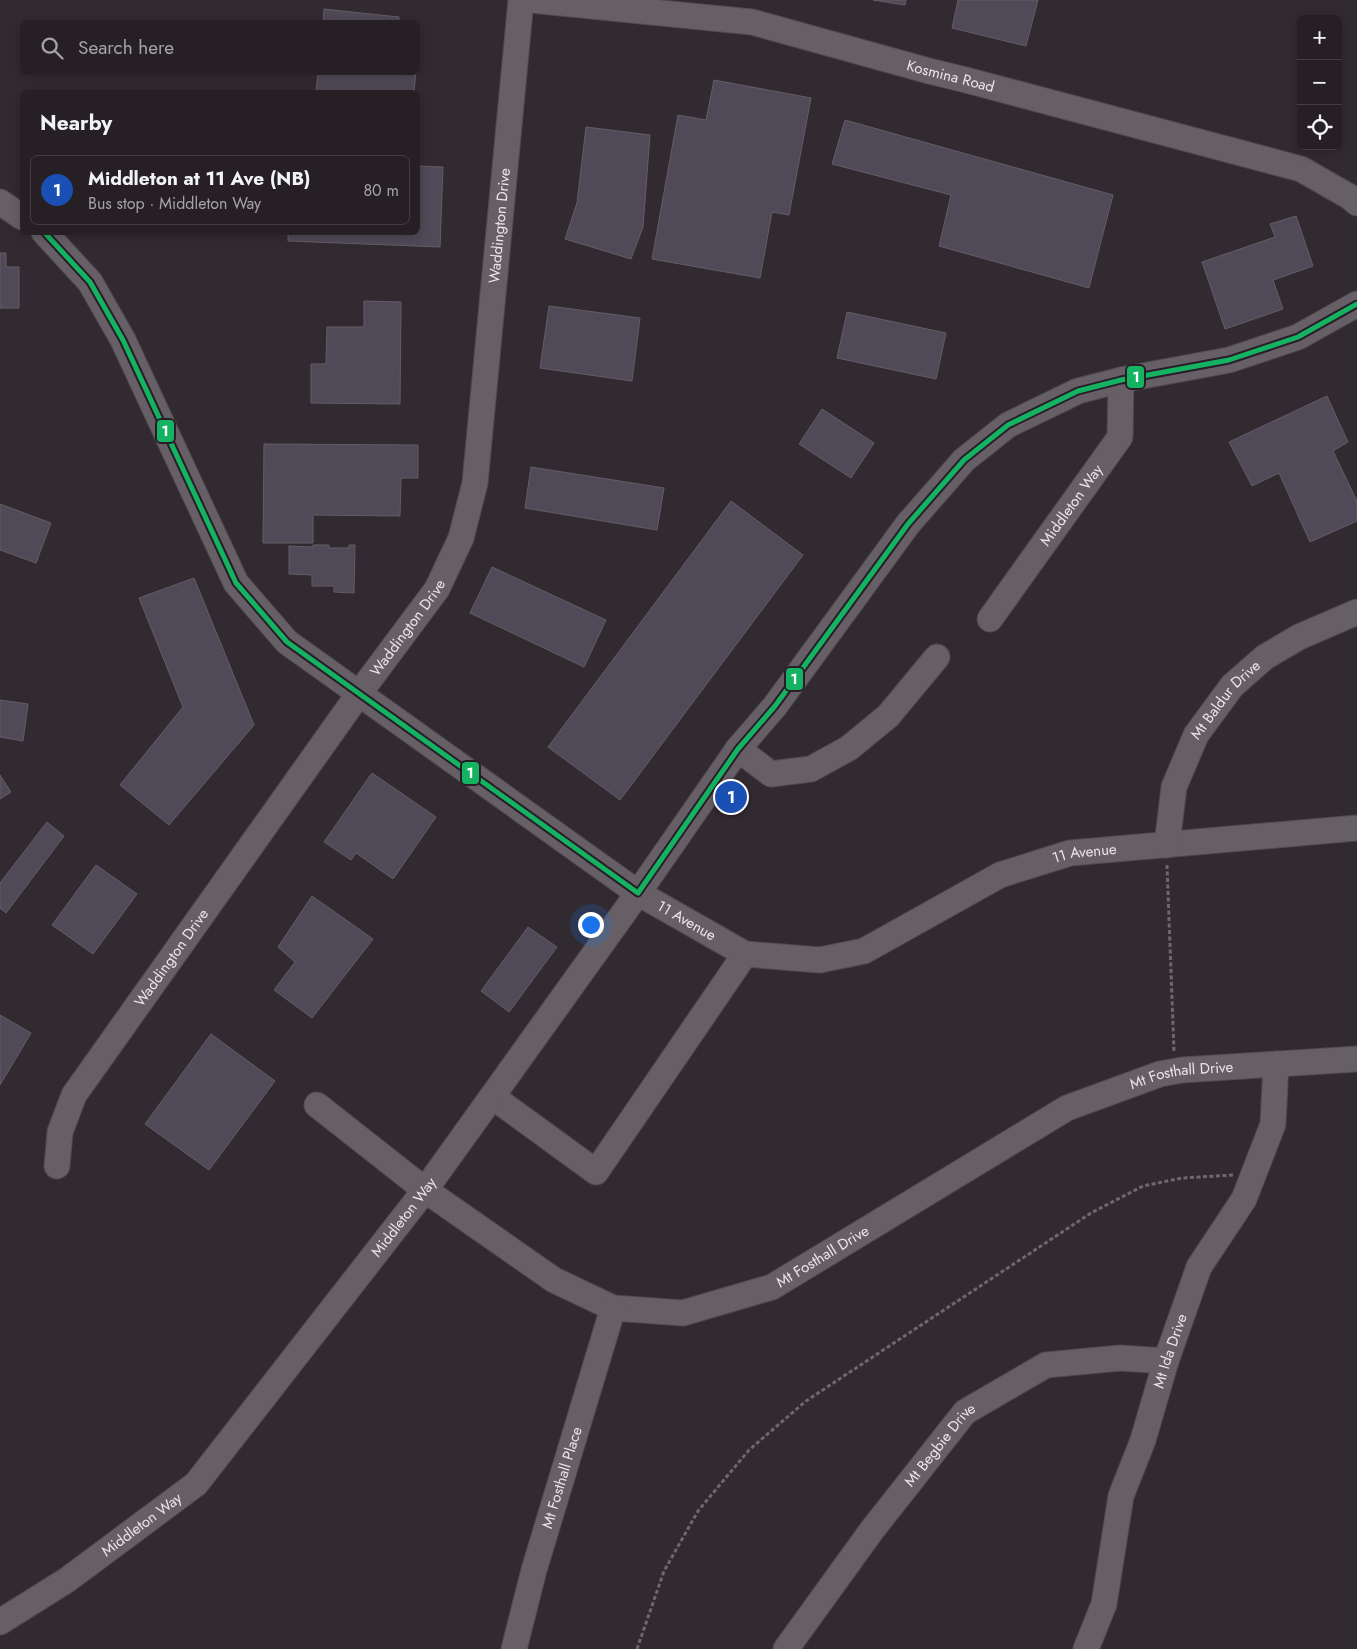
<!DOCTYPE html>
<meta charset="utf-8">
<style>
:root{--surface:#262025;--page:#2e282d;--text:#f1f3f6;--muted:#a4a3a7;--line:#423e42;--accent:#d93025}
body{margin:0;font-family:Jost,sans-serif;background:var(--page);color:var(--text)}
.controls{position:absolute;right:15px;top:15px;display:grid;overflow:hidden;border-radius:8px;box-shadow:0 2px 12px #0003}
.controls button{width:45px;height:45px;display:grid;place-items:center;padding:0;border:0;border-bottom:1px solid var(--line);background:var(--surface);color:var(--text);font:25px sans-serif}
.you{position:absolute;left:590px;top:924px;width:18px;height:18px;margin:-12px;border:4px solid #fff;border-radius:50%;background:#1a73e8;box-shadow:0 0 0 8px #1a73e833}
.badge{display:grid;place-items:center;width:32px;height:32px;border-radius:50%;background:var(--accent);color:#fff;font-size:16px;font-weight:700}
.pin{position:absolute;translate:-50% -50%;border:2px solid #fff;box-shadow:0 1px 5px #0006}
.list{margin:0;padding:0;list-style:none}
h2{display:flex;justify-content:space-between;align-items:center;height:65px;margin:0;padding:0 20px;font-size:21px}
h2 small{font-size:16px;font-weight:400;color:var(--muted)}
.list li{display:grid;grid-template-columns:32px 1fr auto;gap:15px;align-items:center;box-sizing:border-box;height:70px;margin:0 10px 10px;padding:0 10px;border:1px solid var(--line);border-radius:8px}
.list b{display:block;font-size:19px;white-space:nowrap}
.list p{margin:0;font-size:16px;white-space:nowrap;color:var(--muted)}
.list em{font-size:16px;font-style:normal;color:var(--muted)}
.icon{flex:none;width:28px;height:28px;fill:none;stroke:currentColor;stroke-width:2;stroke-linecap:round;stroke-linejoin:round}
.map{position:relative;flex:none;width:1357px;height:1649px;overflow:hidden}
.search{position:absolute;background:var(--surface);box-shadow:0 2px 12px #0003;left:20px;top:20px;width:400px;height:55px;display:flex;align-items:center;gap:12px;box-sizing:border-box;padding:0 18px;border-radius:8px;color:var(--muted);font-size:19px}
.panel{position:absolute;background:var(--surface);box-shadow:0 2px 12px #0003;left:20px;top:90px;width:400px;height:145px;border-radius:8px}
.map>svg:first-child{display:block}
</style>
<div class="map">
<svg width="1357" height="1649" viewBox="0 0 1357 1649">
<rect width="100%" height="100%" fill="#322a31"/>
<g fill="#504957" stroke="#635e65">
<path d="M873,0H906L905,5Z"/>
<path d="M958,0H1038L1026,46L952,28Z"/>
<path d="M324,9L399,17V22H323Z"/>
<path d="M318,72H416L414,92H316Z"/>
<path d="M714,80L811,98L789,215L772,212L760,278L652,259L678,115L706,120Z"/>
<path d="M845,120L1113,195L1089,288L939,246L951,195L832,164Z"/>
<path d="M586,127L650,135L643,227L631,259L565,239L577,203Z"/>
<path d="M418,166L443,167L440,247L288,241V232H418Z"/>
<path d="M1296,216L1313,266L1273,280L1283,309L1225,329L1202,262L1275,237L1270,224Z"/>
<path d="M0,253H6V267H19V308H0Z"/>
<path d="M364,301L401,302L400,404L311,403V364H326L327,327H364Z"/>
<path d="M549,306L640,318L632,381L540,368Z"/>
<path d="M847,312L946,333L936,379L837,358Z"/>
<path d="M1327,396L1348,442L1333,451L1357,501V521L1310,542L1279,473L1252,486L1229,442Z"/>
<path d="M822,409L874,443L851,478L799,444Z"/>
<path d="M264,444L418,445V478H401L400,516L313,515V543H263Z"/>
<path d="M531,467L664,488L657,530L525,508Z"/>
<path d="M731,501L803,555L620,800L548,747Z"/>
<path d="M0,504L51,523L36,563L0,550Z"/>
<path d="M313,545H329V548H349V545H355L354,593L334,592V586H312V575L289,574V546L313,547Z"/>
<path d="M492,567L606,620L584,667L470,613Z"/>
<path d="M194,578L254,725L169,825L120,785L183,707L139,598Z"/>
<path d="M0,700L28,704L23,741L0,737Z"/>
<path d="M372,773L436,817L393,879L356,853L351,860L324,842Z"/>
<path d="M0,775L11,792L0,799Z"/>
<path d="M47,822L64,836L6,913L0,908V883Z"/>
<path d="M96,865L137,894L93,954L52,925Z"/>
<path d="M312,896L373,939L312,1018L274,990L295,962L278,947Z"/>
<path d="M528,927L557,947L509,1012L481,991Z"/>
<path d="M0,1015L31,1033L0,1085Z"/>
<path d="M211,1034L275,1081L209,1170L145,1124Z"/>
</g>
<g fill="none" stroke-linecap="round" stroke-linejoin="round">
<defs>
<g id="minor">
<path id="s1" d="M531,0L752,22L929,71L966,80L1301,169L1350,197L1357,203"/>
<path d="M0,202L22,217"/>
<path id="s2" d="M44,232L90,282L123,340L236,583L287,642L638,893L745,954L820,960L864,951L1000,875L1070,853L1357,828"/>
<path id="s3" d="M990,619L1120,437L1121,380"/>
<path d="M738,749L771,774L811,769L849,748L888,716L937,657"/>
<path id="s4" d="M1167,845L1174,787L1196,735L1232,686L1265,657L1299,637L1357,612"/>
<path d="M493,1097L596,1172L745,954"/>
<path id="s5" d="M317,1105L425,1190L554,1280L613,1308L683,1313L772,1287L1067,1108L1160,1074L1182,1070L1357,1059"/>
<path id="s6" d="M57,1166L60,1132L74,1095L358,695L437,589L461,538L475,483L521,0"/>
<path id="s7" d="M0,1622L67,1580L196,1484L425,1190L638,893L738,749L775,706L908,524L964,460L1008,425L1078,391L1121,380L1229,360L1298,337L1357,304"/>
<path id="s8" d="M514,1649L534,1570L613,1308"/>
<path id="s9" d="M786,1649L872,1530L965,1412L1046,1365L1120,1358L1166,1361"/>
<path id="s10" d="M1086,1649L1104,1604L1121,1496L1143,1440L1166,1361L1199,1267L1244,1199L1273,1124L1276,1064"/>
</g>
</defs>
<use href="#minor" stroke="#4f494f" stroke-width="27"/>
<g stroke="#6e686d" stroke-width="3" stroke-dasharray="4 2.5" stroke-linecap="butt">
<path d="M1167,865L1174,1051"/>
<path d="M637,1649L664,1571L698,1511L749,1450L806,1401L1091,1213L1143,1186L1182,1178L1233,1175"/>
</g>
<use href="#minor" stroke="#666066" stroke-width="25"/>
<defs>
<path id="bus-1" d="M44,232L90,282L123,340L236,583L287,642L638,893L738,749L775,706L908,524L964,460L1008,425L1078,391L1121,380L1229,360L1298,337L1357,304"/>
</defs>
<use href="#bus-1" stroke="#2b1c2a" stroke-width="9"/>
<use href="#bus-1" stroke="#13b361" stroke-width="5"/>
</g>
<g text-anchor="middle" stroke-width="4" stroke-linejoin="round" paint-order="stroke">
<g font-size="15" fill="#ede3ec" stroke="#2b1c2a">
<text dy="5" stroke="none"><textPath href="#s1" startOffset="428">Kosmina Road</textPath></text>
<text dy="5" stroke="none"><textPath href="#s6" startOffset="1068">Waddington Drive</textPath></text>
<text dy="5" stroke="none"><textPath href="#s3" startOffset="140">Middleton Way</textPath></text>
<text dy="5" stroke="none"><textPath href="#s6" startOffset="648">Waddington Drive</textPath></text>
<text dy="5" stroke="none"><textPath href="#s4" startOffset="161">Mt Baldur Drive</textPath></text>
<text dy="5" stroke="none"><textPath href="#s2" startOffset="1399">11 Avenue</textPath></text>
<text dy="5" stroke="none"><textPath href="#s2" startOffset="968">11 Avenue</textPath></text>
<text dy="5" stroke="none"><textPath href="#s6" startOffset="242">Waddington Drive</textPath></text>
<text dy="5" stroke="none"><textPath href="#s5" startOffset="988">Mt Fosthall Drive</textPath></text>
<text dy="5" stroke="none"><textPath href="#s7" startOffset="578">Middleton Way</textPath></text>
<text dy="5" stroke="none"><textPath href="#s5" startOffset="582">Mt Fosthall Drive</textPath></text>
<text dy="5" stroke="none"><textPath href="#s10" startOffset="311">Mt Ida Drive</textPath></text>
<text dy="5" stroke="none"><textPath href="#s9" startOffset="256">Mt Begbie Drive</textPath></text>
<text dy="5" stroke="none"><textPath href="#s8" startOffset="178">Mt Fosthall Place</textPath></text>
<text dy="5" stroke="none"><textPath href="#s7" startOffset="172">Middleton Way</textPath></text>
</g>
</g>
<g stroke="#2b1c2a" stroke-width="2">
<rect x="1126" y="365" width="19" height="24" rx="5" fill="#13b361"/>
<rect x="156" y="419" width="19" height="24" rx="5" fill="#13b361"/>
<rect x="785" y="667" width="19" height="24" rx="5" fill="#13b361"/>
<rect x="461" y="761" width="19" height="24" rx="5" fill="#13b361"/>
</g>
<g font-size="14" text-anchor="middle" font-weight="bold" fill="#fff">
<text x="1136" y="382">1</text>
<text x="165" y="436">1</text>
<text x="794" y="684">1</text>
<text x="470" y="778">1</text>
</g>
</svg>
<div class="controls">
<button>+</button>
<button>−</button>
<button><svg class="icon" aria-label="locate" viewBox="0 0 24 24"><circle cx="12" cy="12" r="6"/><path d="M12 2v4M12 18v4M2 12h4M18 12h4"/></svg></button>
</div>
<div class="you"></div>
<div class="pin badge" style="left:731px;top:797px;background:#1a4fb4">1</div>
<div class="search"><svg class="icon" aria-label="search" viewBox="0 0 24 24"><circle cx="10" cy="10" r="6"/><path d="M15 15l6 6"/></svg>Search here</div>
<section class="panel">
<h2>Nearby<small></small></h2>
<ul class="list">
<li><span class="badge" style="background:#1a4fb4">1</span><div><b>Middleton at 11 Ave (NB)</b><p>Bus stop · Middleton Way</p></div><em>80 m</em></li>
</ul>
</section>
</div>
